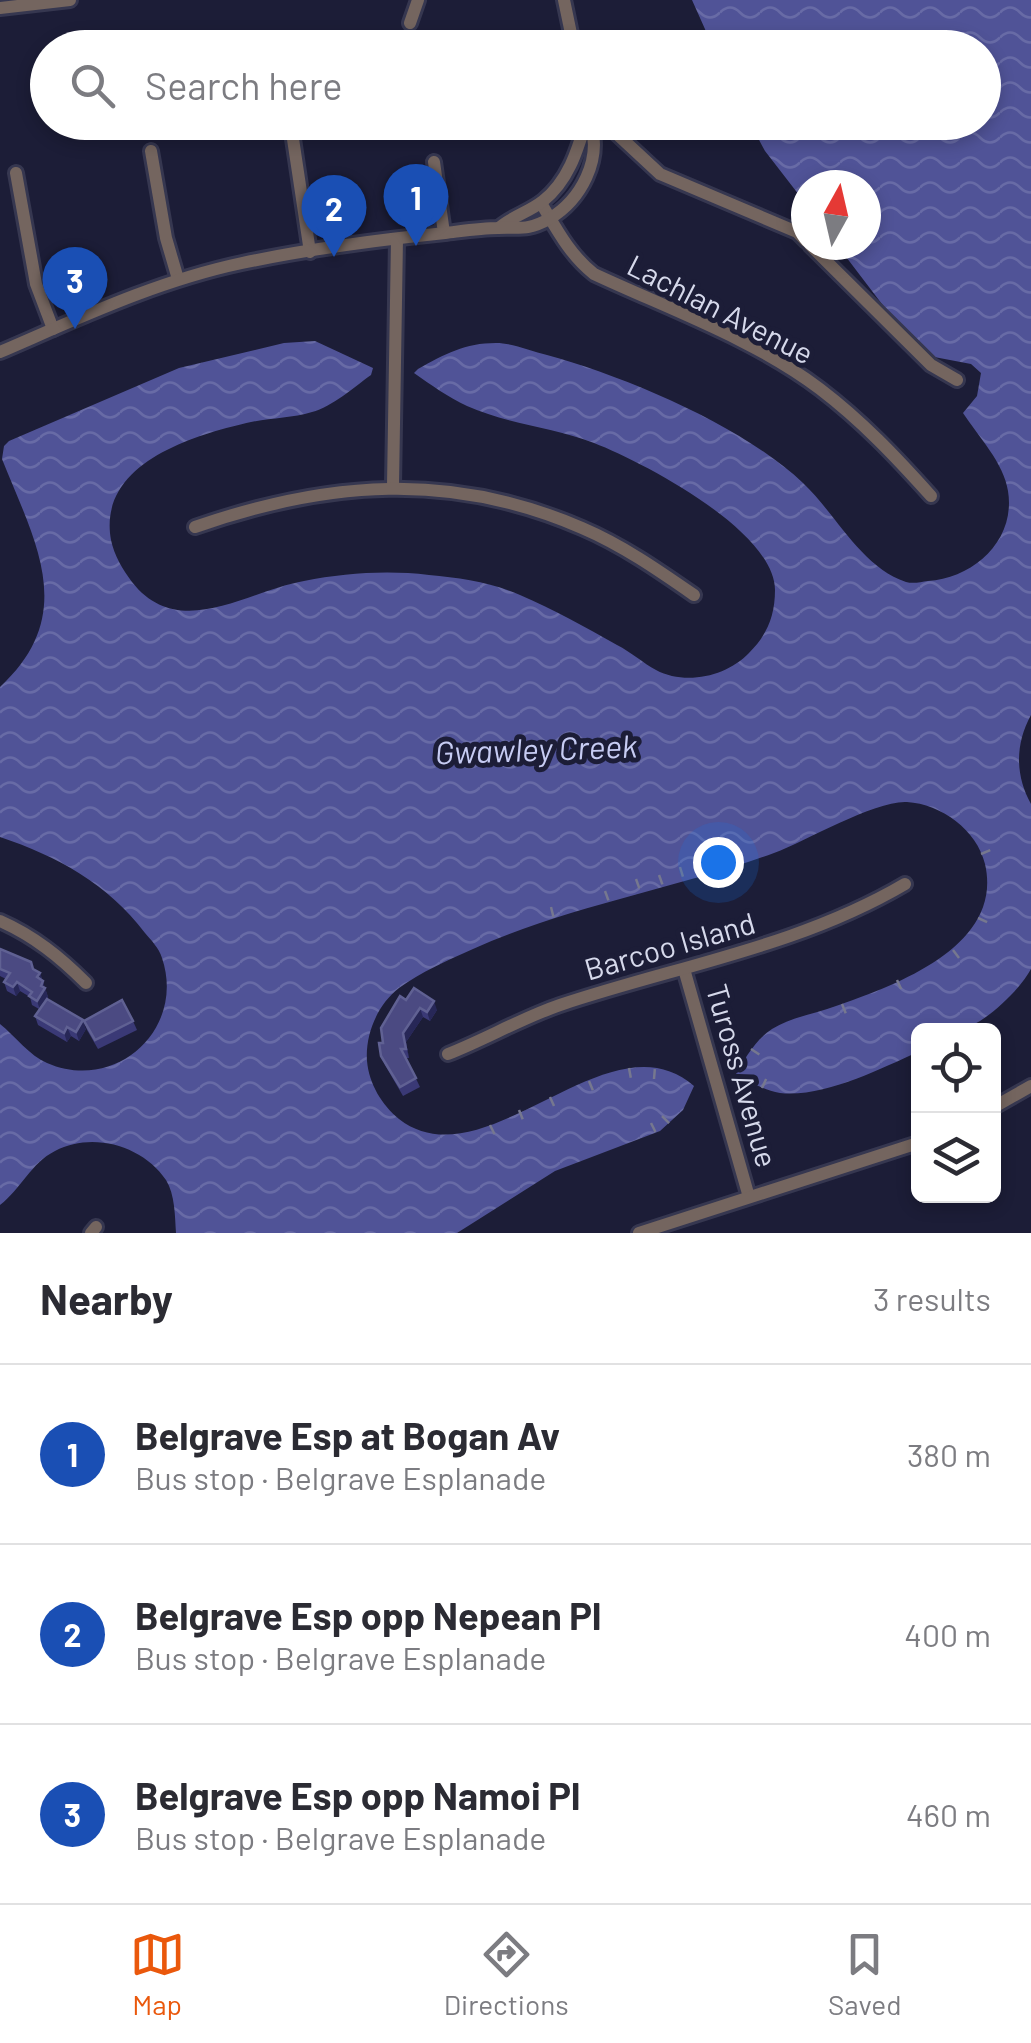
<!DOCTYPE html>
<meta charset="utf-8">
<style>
:root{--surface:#fff;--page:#f2f2f3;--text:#2b2b33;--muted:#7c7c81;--line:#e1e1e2;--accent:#ea580c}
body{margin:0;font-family:Barlow,sans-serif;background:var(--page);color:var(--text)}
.controls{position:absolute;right:30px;bottom:30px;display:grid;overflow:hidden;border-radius:15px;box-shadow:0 5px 15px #0003}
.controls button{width:90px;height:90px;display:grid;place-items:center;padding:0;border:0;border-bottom:2px solid var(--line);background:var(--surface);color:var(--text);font:50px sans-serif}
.compass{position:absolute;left:791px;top:170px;width:90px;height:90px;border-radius:50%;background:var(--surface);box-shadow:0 5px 15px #0003;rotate:8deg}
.you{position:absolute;left:718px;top:862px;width:35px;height:35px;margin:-25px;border:8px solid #fff;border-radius:50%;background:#1a73e8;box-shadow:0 0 0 15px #1a73e833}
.badge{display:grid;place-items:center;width:65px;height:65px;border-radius:50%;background:var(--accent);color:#fff;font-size:32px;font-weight:700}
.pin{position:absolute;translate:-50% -82px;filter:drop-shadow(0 2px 5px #0008)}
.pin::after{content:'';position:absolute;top:52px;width:35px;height:30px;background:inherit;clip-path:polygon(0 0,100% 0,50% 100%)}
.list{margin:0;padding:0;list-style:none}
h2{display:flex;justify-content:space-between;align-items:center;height:130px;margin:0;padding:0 40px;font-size:42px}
h2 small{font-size:32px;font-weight:400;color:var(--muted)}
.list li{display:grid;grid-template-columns:65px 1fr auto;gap:30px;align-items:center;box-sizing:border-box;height:180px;padding:0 40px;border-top:2px solid var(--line)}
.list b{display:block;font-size:38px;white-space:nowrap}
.list p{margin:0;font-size:32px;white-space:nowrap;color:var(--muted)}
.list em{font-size:32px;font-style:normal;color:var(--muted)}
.icon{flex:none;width:55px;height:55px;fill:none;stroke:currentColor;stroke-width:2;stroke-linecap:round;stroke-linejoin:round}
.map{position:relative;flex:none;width:1031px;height:1233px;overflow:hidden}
.search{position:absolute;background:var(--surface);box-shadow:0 5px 15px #0003;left:30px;right:30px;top:30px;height:110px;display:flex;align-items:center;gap:25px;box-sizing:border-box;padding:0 35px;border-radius:55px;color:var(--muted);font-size:38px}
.sheet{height:670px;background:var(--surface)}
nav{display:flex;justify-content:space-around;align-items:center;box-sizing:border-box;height:140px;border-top:2px solid var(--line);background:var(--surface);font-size:28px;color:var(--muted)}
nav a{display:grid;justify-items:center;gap:5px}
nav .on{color:var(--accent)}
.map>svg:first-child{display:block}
</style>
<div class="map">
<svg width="1031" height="1233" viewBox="0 0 1031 1233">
<defs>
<pattern id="water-waves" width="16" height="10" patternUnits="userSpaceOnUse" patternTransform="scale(2.5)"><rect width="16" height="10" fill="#505397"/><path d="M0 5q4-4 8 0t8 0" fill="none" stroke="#686ba6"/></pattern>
</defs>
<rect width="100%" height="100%" fill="#1c1d37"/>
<path fill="url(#water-waves)" d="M692,0H1031V715C1015,744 1015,775 1031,804V969C1019,991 984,1025 959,1030C947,1033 931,1030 918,1030V1052C880,1069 823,1098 780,1093C764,1091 751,1081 735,1075C745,1059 755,1040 772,1029C791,1017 815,1014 836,1006C896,985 1004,946 985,864C977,830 941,804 907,802C876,800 808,840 774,853C674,889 569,906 473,949C448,960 421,972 399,988C378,1004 365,1034 367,1061C369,1084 382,1105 399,1119C485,1186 609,1011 694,1086L683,1110L660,1131L555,1171L457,1233H176C175,1217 175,1194 166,1180C143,1146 93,1131 55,1151C31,1163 21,1189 0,1205V1024C15,1036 30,1056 47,1063C116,1093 186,1029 162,958C159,948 151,940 145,933C108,884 57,856 0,837V687C79,614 35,542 2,459L4,446L9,441L179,368L284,343L315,341L373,368L371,375C354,387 332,407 312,412C292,418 271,418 251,422C194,435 97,463 111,540C114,555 123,570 132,582C179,642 247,591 304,581C345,573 387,570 429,575C460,578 491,582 520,595C553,609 585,627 617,645C631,652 643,663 656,670C686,686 727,676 749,653C767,635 775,616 775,590C775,531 643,462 594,443C553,427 507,424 467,406C448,397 431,385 414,373L418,369C445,354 465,343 496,343C512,343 531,351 547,355C627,377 743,426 803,483C836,514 861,567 906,582C913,584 921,582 928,581C974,578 1016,540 1008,491C1004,463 978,436 963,413L977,396L981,373L971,364L929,356L888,312L837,245H866V185H806V204L765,151L750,123L984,122V48L713,47Z"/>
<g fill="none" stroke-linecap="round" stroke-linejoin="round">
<defs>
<g id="minor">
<path d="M564,0L574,48"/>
<path d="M0,8L70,0"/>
<path d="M410,23L418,0"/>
<path d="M604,122L660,174L797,232L806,241"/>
<path d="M293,139L310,252"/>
<path d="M151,151L166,238L178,279"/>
<path d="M434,162L444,233"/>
<path d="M16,173L36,284L53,329"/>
<path d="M541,203C557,230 570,255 594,274C669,309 754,339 820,389C862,421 896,457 931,496"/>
<path d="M500,227C513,216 529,212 543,201C568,181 577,152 586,122"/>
<path d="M810,245L931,365L957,380"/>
<path d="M0,352C79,318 157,281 242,263C308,249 377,240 445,233C462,231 481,228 498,228C520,227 527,231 549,219C581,200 603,159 590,122"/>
<path d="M393,486L397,239"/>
<path d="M195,527C327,481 451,471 582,528C622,545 658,570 694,595"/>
<path d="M0,921C34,936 60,957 86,983"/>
<path d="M684,969L749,1197"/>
<path d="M448,1054C486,1039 522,1018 560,1005C676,966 798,947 905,884"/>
<path d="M994,1107L1031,1086"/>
<path d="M91,1233L96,1227"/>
<path d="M639,1233L918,1143"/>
</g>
</defs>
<use href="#minor" stroke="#363750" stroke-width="18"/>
<g stroke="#76788f" stroke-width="2.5" stroke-dasharray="10 5" stroke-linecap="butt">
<path d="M981,854L993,849"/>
<path d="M707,860L711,872"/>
<path d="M680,867L684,880"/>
<path d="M659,875L663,886"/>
<path d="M636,879L641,893"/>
<path d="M605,891L609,902"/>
<path d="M551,907L554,919"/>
<path d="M978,918L989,923"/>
<path d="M953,950L959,958"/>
<path d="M897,980L902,991"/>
<path d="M842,1004L846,1014"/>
<path d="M751,1049L760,1055"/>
<path d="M629,1068L631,1079"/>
<path d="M654,1079L655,1067"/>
<path d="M589,1081L594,1093"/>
<path d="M762,1088L767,1077"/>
<path d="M550,1097L554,1106"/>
<path d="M519,1110L523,1120"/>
<path d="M662,1116L670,1124"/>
<path d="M651,1123L656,1133"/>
<path d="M490,1125L495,1135"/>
</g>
<use href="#minor" stroke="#74655f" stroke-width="12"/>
</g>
<g fill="#3a3976">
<path d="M0,949L40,973L48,997V999L86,1029L79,1041L71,1036L67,1042L38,1025L35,1016L39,1009L32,1005L30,997L20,991L16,996L7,991L4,982L6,979L0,976Z"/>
<path d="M406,1000L437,1010L430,1021L423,1017L406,1042L409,1058H406L420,1087L403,1096L385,1065L381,1056L383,1043Z"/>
<path d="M84,1021H133L137,1030L98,1049L87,1030Z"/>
</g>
<g fill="#272757">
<path d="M40,973L48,997L40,1010L37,1001V977Z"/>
<path d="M17,982L20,991L16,996L13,987Z"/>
<path d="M434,1001L437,1010L430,1021L427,1012Z"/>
<path d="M420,1008L423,1017L406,1042L409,1058L403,1033Z"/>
<path d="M83,1020L86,1029L79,1041L76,1032Z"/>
<path d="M67,1027L71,1036L67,1042L64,1033Z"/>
</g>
<g fill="#4b4a82" stroke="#606193" stroke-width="2.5">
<path d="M0,949L31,962L33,969L40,973L37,977L43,981L41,986L45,988L37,1001L29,996L32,992L17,982L13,987L4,982L10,973L0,969Z"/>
<path d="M414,988L434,1001L427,1012L420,1008L403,1033L406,1049H401L416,1078L400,1087L381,1056L379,1043H383L381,1028L400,996L406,1000Z"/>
<path d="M47,999L83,1020L76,1032L67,1027L64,1033L35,1016Z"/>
<path d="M122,1000L133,1021L95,1040L84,1021Z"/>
</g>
<g text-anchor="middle" stroke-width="10" stroke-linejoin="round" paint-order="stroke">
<g font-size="30" fill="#d6d9eb" stroke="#1c1d37">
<text transform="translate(720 310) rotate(27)" y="10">Lachlan Avenue</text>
<text transform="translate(670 947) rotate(-16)" y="10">Barcoo Island</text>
<text transform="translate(741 1076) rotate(74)" y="10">Tuross Avenue</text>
</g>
<g font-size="32" font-style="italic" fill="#c7ccf3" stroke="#1c1d37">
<text transform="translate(536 750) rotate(-2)" y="11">Gwawley Creek</text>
</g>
</g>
</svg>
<div class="controls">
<button><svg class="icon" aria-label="locate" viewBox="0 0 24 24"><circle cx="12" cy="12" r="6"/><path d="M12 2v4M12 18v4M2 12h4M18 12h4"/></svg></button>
<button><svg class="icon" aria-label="layers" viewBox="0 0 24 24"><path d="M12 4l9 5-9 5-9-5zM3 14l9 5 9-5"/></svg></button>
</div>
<svg class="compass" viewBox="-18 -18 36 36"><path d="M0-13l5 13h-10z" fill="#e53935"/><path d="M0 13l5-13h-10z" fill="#7c7c81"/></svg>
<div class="you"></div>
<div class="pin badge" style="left:416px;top:246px;background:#1a4fb4">1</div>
<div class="pin badge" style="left:334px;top:257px;background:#1a4fb4">2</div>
<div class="pin badge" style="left:75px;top:329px;background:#1a4fb4">3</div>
<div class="search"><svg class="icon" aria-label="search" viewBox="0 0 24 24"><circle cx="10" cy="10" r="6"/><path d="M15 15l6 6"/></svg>Search here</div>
</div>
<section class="sheet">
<h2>Nearby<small>3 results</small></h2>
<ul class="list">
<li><span class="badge" style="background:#1a4fb4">1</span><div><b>Belgrave Esp at Bogan Av</b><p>Bus stop · Belgrave Esplanade</p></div><em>380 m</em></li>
<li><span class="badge" style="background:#1a4fb4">2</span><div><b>Belgrave Esp opp Nepean Pl</b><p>Bus stop · Belgrave Esplanade</p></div><em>400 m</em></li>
<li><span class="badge" style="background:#1a4fb4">3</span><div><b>Belgrave Esp opp Namoi Pl</b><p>Bus stop · Belgrave Esplanade</p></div><em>460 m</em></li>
</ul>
</section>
<nav>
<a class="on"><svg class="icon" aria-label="map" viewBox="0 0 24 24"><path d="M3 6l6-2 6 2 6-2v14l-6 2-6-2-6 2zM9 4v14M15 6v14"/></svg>Map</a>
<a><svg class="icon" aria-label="directions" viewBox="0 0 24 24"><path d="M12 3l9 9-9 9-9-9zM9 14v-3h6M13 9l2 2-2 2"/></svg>Directions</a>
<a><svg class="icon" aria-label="saved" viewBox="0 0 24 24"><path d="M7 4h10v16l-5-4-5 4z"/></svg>Saved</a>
</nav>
